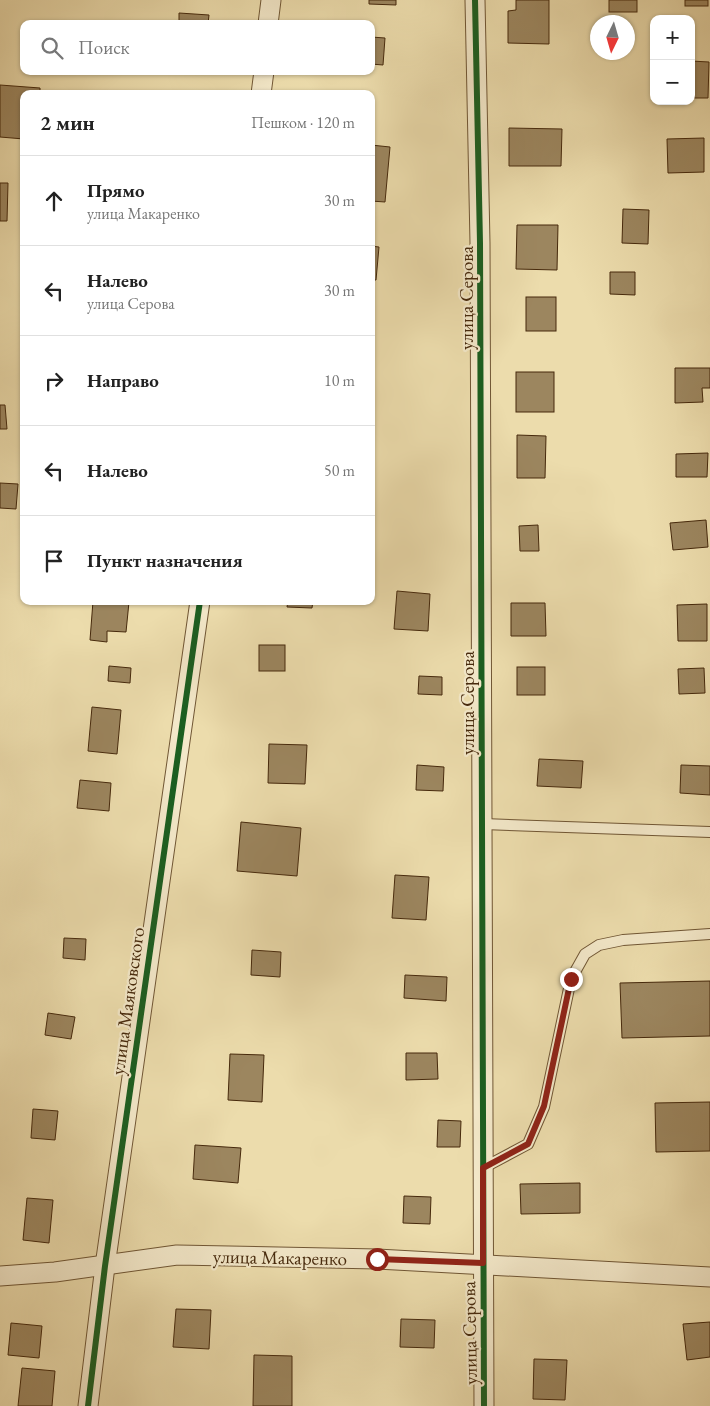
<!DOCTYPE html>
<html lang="ru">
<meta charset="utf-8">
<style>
:root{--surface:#fff;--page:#f2f2f2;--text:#222;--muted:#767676;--line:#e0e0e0}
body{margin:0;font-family:"EB Garamond",serif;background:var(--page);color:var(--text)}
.controls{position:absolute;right:15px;top:15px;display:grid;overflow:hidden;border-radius:10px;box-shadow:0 1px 4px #0004}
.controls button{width:45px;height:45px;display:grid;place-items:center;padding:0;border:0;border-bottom:1px solid var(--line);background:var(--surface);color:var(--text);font:25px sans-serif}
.compass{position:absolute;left:590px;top:15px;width:45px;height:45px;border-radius:50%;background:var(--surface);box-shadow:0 1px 4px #0004;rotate:185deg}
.stop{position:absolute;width:15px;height:15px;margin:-11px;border:4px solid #8f2418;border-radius:50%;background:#fff}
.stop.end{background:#8f2418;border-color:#fff;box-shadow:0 1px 5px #0008}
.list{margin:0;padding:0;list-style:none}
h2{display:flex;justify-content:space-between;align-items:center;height:65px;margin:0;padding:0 20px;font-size:21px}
h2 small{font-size:16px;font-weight:400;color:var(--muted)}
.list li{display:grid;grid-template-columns:32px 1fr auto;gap:15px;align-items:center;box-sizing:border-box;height:90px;padding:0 20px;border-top:1px solid var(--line)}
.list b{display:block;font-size:19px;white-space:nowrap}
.list p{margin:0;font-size:16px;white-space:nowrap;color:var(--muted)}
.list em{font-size:16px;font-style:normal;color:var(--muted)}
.icon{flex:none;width:28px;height:28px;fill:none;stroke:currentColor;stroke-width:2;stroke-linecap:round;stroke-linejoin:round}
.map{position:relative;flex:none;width:710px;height:1406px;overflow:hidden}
.search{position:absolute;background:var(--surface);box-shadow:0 1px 4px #0004;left:20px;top:20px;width:355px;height:55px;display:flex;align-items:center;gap:12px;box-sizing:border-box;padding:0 18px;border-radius:10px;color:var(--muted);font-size:19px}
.panel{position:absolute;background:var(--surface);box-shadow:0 1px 4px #0004;left:20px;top:90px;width:355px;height:515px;border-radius:10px}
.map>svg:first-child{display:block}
</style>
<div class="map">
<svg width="710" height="1406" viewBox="0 0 710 1406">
<rect width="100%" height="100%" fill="#ecdcac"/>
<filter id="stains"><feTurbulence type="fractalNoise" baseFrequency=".004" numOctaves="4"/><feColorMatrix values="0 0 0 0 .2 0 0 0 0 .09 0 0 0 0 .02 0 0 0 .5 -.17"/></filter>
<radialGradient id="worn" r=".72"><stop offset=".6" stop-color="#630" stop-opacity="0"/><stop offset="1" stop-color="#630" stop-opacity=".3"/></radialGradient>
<g fill="#9c865f" stroke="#46290c">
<path d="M369,0H396V5L369,4Z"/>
<path d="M516,0H549V44L508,43V11L516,10Z"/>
<rect x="609" y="0" width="28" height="12"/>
<rect x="685" y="0" width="23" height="6"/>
<path d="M179,13L209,15L208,24H179Z"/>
<path d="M371,37L385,38L383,65L371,64Z"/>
<path d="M691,61L709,62L708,98H691Z"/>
<path d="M0,85L40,88V94H24V139L0,137Z"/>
<path d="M509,128L562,129L561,166H509Z"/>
<path d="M704,138V172L668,173L667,139Z"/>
<path d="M371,145L390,147L385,202L371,201Z"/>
<path d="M0,183H8L7,221H0Z"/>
<path d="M623,209L649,210L648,244L622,243Z"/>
<path d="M517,225H558L557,270L516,269Z"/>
<path d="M371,246L379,247L376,280H371Z"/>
<path d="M610,272H635V295L610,294Z"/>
<rect x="526" y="297" width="30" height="34"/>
<path d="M675,368H710V388H702L703,402L675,403Z"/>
<rect x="516" y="372" width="38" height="40"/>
<path d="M0,405H5L7,429H0Z"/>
<path d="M517,435L546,436L545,478H517Z"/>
<path d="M708,453L707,477H676V454Z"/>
<path d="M0,483L18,484L16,509L0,508Z"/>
<path d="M706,520L708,547L673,550L670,523Z"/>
<path d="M538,525L539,551H520L519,526Z"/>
<path d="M397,591L430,594L428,631L394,629Z"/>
<path d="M93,601L129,602L126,632L107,631V642L90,640Z"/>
<path d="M288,601H313L312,608L287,607Z"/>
<path d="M511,603H545L546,636H511Z"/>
<path d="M707,604V641H678L677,605Z"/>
<rect x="259" y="645" width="26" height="26"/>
<path d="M109,666L131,668L130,683L108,681Z"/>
<rect x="517" y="667" width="28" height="28"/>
<path d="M704,668L705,693L679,694L678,669Z"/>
<path d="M419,676L442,677V695L418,694Z"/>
<path d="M92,707L121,710L117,754L88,751Z"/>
<path d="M269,744L307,745L305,784L268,783Z"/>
<path d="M539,759L583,761L581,788L537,786Z"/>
<path d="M417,765L444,767L443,791L416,790Z"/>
<path d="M681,765L710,766V795L680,793Z"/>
<path d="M80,780L111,783L109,811L77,808Z"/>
<path d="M241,822L301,828L297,876L237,871Z"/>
<path d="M395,875L429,877L426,920L392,918Z"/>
<path d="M64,938L86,939L85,960L63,958Z"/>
<path d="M252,950L281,952L280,977L251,975Z"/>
<path d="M405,975L447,977L446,1001L404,998Z"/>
<path d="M710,981V1036L622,1038L620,983Z"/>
<path d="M48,1013L75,1017L71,1039L45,1035Z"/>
<path d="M406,1053H437L438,1079L406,1080Z"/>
<path d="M230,1054L264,1055L262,1102L228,1100Z"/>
<path d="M710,1102V1151L656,1152L655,1103Z"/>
<path d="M33,1109L58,1111L55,1140L31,1138Z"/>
<path d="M438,1120L461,1121L460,1147H437Z"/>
<path d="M195,1145L241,1148L238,1183L193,1179Z"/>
<path d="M580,1183V1213L521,1214L520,1184Z"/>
<path d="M404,1196L431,1197L430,1224L403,1223Z"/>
<path d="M27,1198L53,1200L49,1243L23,1240Z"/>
<path d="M176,1309L211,1310L209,1349L173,1347Z"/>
<path d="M401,1319L435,1320L434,1348L400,1347Z"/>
<path d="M710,1322V1357L687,1360L683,1324Z"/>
<path d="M11,1323L42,1326L39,1358L8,1355Z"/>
<path d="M254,1355L292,1356V1406H253Z"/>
<path d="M534,1359L567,1360L565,1400L533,1399Z"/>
<path d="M22,1368L55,1371L52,1406H18Z"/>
</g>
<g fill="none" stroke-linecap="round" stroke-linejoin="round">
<defs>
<g id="service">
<path d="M483,824L710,832"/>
<path d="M483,1168L528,1144L544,1107L571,979L585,954L599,945L623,940L710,934"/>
</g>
<g id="minor">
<path d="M475,0L480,243L484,1406"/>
<path d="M268,24L271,0"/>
<path d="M261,94L264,71"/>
<path d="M0,1276L55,1272L177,1255L377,1259L710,1277"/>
<path d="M88,1406L105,1266L200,601"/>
</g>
</defs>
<use href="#service" stroke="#705634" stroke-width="12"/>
<use href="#minor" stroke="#705634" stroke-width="21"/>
<use href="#service" stroke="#f3e8c9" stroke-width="10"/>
<use href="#minor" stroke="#f3e8c9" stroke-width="19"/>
<defs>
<g id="cycleway">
<path d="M475,0L480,243L484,1406"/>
<path d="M88,1406L105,1266L200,601"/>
</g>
</defs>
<use href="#cycleway" stroke="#f3e8c9" stroke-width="9"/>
<use href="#cycleway" stroke="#1b5e20" stroke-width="6"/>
</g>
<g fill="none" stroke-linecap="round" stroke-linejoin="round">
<path stroke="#8f2418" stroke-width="6" d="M377,1259L483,1263V1168L528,1144L544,1106L571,979"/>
</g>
<g text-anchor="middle" stroke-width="4.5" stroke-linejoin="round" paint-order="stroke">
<g font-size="19" fill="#46290c" stroke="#f3e8c9">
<text transform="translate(466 298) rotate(-90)" y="7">улица Серова</text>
<text transform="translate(467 703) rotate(-90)" y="7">улица Серова</text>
<text transform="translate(127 1001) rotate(-82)" y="7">улица Маяковского</text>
<text transform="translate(280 1257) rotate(1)" y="7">улица Макаренко</text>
<text transform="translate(469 1333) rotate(-91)" y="7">улица Серова</text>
</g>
</g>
<rect width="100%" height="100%" filter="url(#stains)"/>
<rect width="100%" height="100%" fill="url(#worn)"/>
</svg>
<div class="controls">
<button>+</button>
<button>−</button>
</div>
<svg class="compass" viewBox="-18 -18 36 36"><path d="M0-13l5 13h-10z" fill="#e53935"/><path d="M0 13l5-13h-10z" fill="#767676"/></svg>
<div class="stop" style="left:377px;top:1259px"></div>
<div class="stop end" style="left:571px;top:979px"></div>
<div class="search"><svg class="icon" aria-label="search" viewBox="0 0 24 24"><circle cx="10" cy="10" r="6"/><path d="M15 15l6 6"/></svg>Поиск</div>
<section class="panel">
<h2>2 мин<small>Пешком · 120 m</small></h2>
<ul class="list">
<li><svg class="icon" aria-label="ahead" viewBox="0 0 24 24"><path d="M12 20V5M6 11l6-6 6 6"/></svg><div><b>Прямо</b><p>улица Макаренко</p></div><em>30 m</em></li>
<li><svg class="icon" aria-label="left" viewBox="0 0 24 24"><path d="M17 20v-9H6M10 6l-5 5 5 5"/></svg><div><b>Налево</b><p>улица Серова</p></div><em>30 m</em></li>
<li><svg class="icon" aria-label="right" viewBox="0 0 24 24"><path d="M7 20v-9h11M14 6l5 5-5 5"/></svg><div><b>Направо</b></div><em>10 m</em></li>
<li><svg class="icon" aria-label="left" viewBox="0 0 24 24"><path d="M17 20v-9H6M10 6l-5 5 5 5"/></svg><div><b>Налево</b></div><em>50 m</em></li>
<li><svg class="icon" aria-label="arrive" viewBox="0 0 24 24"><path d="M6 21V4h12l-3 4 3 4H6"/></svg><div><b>Пункт назначения</b></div></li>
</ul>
</section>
</div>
